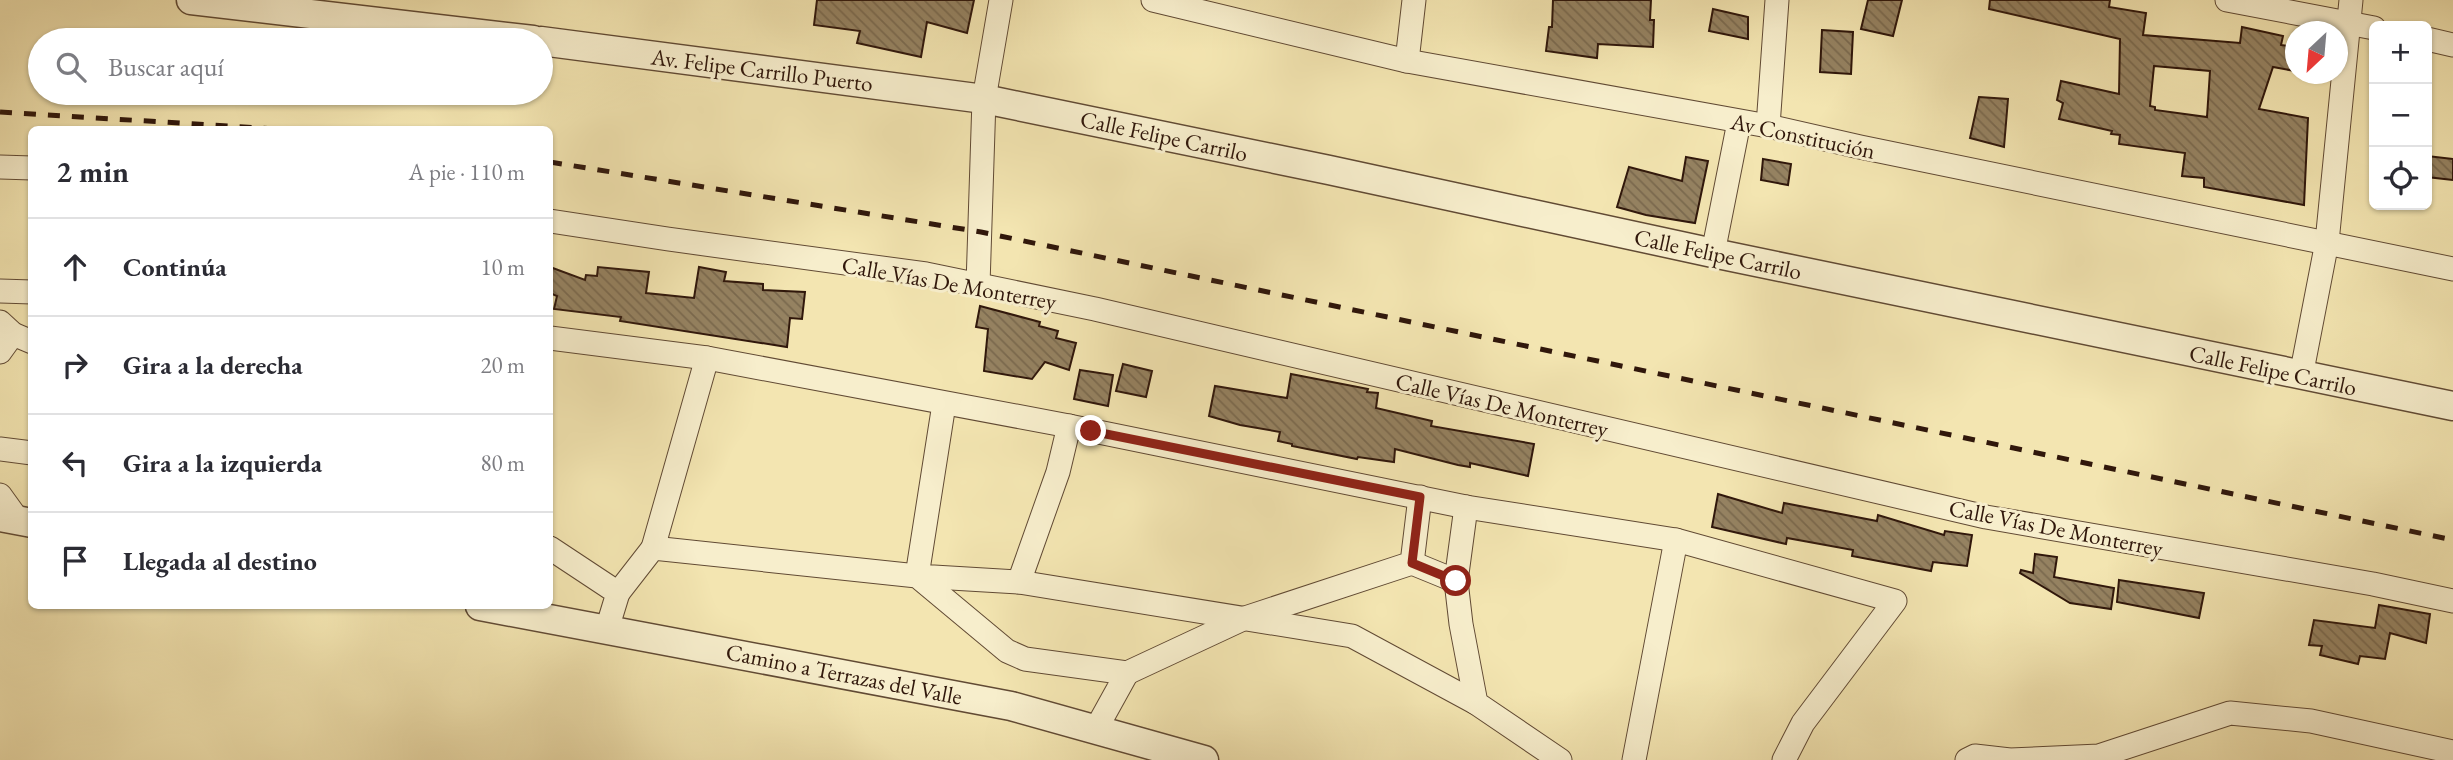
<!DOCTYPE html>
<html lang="es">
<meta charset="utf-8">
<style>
:root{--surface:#fff;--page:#f7f7f7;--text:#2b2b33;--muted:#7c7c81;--line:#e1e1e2}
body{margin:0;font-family:"EB Garamond",serif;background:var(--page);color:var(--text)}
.controls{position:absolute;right:21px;top:21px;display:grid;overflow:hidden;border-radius:10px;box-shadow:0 2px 5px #0004}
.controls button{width:63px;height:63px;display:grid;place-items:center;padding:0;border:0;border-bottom:2px solid var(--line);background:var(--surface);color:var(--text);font:35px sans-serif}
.compass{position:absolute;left:2285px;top:21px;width:63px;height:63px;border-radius:50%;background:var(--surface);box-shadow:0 2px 5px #0004;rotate:206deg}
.stop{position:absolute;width:21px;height:21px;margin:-16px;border:5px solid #8f2418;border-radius:50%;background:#fff}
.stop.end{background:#8f2418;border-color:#fff;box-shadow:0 2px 7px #0008}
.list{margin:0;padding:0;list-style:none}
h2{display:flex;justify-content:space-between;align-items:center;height:91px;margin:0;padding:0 28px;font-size:30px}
h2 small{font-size:23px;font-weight:400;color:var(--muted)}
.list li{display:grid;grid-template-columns:46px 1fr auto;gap:21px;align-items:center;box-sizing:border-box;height:98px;padding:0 28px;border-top:2px solid var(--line)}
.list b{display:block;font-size:26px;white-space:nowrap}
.list em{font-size:23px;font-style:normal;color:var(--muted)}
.icon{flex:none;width:38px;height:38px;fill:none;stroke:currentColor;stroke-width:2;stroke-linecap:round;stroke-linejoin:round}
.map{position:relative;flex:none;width:2453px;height:760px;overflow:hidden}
.search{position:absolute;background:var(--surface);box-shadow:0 2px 5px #0004;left:28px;top:28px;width:525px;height:77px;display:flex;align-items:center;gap:18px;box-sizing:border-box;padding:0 24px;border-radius:38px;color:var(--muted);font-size:26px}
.panel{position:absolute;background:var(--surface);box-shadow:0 2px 5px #0004;left:28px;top:126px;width:525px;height:483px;border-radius:10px}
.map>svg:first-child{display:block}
</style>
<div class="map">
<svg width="2453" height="760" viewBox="0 0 2453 760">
<defs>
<pattern id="building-back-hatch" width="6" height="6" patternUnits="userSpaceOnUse" patternTransform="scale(1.75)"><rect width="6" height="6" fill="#958261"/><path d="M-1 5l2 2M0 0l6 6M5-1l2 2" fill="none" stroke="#7a694e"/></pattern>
</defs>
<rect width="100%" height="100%" fill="#f3e5b1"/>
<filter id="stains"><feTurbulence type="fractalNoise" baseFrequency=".00286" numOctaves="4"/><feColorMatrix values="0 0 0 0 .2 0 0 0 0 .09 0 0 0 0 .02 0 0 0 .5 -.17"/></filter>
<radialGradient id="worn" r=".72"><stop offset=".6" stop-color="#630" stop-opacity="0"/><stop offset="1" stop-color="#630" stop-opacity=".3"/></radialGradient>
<g fill="url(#building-back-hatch)" stroke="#30170b" stroke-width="2" fill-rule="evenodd">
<path d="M817,0H974L967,33L927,22L921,57L857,43L860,31L814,25Z"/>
<path d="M1553,0H1651L1650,20H1654L1653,47L1598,44L1597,58L1546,51L1549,27H1552Z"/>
<path d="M1868,0H1902L1893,36L1861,29Z"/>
<path d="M1990,0H2110L2109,7L2146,13L2143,35L2240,43L2242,27L2283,36L2281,45L2295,47V71L2273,67L2259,109L2308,118L2304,205L2204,187V178L2182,176L2185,153L2119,144L2120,135L2111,134L2112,131L2059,119L2063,103L2057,100L2061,81L2119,94L2120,39L1989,9ZM2154,66L2210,71L2207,117L2155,110V107L2150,106Z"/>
<path d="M1713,9L1748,17V39L1709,31Z"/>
<path d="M1822,30L1853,32L1851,74L1820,72Z"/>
<path d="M1979,97L2008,99L2004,147L1970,138Z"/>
<path d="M2427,156L2453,159V180L2427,177Z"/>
<path d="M1686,157L1708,161L1695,223L1646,215L1617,207L1629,167L1682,181Z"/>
<path d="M1763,159L1791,164L1788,185L1761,180Z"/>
<path d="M550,267L585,280L586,275L597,276L598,267L649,272L646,293L694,298L699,267L726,272L724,281L763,284V290L805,292L802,319L790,318L787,347L620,321L621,317L554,309L557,296L550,293Z"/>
<path d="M980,306L1040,322L1039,326L1058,331L1056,338L1076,343L1069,370L1045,362L1032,379L984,371L988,329L976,327Z"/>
<path d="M1123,364L1152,371L1146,397L1116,391Z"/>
<path d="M1080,370L1113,375L1108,406L1074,399Z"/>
<path d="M1291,374L1368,389L1367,392L1378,393L1376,408L1432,421L1431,426L1534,444L1528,476L1470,463V467L1458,465L1395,449L1394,462L1358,457L1357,459L1292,446V444L1278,441L1280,432L1240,425L1209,416L1215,386L1287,398Z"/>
<path d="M1718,494L1782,513L1784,503L1877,521L1878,515L1944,535L1945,531L1972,535L1967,566L1933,562L1931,571L1852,556L1853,550L1787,538L1786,544L1712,527Z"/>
<path d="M2035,554L2057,557L2054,577L2114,588L2111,609L2070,603L2020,573L2021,570L2033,573Z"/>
<path d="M2119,580L2204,593L2199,618L2117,602Z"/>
<path d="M2379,605L2430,614L2426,643L2390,633L2385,659L2360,656L2358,664L2320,655L2322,646L2309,645L2314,620L2375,628Z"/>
</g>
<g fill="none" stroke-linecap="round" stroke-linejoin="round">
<defs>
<g id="minor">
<path d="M1153,0L1407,61L1768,126L1860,147L2453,269"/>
<path d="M2227,0L2374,28"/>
<path d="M2427,39L2453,45"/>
<path d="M1407,61L1414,0"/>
<path d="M1768,126L1777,0"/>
<path d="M0,167L32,168"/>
<path d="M550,221L668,239L926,274L1095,309L1986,517L2373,584L2453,601"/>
<path d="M1713,253L1739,122"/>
<path d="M978,285L984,99L1001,0"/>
<path d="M0,291L32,292"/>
<path d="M0,322L13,334L32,342"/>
<path d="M550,338L707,358L1069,426L1466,507L1676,540L1895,601L1803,723L1784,760"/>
<path d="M0,352L13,334"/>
<path d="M2301,376L2327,242L2351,0"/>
<path d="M944,404L917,576L1019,582L1352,636L1476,703"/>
<path d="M0,449L32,453"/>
<path d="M0,495L18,520"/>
<path d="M1466,507L1456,581L1461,624L1476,703L1560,760"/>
<path d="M550,548L618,593L607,629"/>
<path d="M653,548L707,358"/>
<path d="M1412,563L1456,581"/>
<path d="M1019,582L1058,472L1069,426"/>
<path d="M618,593L653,548L917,576L1007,651L1025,659L1127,673L1096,729"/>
<path d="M1127,673L1245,618L1412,563L1420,497"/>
<path d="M1634,760L1676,540"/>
<path d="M1967,760L1975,756L2010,760L2099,756L2230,713L2311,721L2453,752"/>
</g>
<g id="tertiary">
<path d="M191,0L533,40"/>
<path d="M541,41L984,99L1329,170L1713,253L2453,406"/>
<path d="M0,517L32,523"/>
<path d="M480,606L1011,706L1204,760"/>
</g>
</defs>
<use href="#minor" stroke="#614a34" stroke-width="25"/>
<use href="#tertiary" stroke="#614a34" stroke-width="31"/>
<use href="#minor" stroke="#f7eecc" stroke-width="23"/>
<use href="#tertiary" stroke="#f7eecc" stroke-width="28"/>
<g stroke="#30170b" stroke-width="5" stroke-dasharray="12 12" stroke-linecap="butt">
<path d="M0,112L292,130"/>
<path d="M550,162L981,232L2453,540"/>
</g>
</g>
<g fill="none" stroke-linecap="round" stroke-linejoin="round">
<path stroke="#8f2418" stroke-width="9" d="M1091,431L1420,497L1412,563L1456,581"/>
</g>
<g text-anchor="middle" stroke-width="6" stroke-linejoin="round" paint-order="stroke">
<g font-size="23" fill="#30170b" stroke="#f7eecc">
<text transform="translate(762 70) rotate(7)" y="8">Av. Felipe Carrillo Puerto</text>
<text transform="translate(1164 136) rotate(12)" y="8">Calle Felipe Carrilo</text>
<text transform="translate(1803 136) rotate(12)" y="8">Av Constitución</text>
<text transform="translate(1718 254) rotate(12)" y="8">Calle Felipe Carrilo</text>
<text transform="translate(949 283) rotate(10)" y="8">Calle Vías De Monterrey</text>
<text transform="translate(2273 370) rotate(12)" y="8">Calle Felipe Carrilo</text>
<text transform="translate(1502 405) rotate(13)" y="8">Calle Vías De Monterrey</text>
<text transform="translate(2056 528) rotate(11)" y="8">Calle Vías De Monterrey</text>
<text transform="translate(844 674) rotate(11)" y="8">Camino a Terrazas del Valle</text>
</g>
</g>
<rect width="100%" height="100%" filter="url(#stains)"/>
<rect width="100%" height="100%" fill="url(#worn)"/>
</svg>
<div class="controls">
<button>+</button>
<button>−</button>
<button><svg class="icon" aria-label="locate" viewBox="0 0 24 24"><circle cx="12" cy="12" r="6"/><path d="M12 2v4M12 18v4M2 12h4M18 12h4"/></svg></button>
</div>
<svg class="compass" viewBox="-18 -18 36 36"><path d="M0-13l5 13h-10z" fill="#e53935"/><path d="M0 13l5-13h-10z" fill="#7c7c81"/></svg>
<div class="stop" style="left:1456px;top:581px"></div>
<div class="stop end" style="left:1091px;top:431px"></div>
<div class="search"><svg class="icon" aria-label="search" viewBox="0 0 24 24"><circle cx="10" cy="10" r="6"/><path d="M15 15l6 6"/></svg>Buscar aquí</div>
<section class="panel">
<h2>2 min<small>A pie · 110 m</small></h2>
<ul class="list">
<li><svg class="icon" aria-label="ahead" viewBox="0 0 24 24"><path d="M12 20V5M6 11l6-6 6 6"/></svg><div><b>Continúa</b></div><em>10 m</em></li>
<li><svg class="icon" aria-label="right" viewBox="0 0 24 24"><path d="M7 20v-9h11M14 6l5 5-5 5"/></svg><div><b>Gira a la derecha</b></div><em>20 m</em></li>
<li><svg class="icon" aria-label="left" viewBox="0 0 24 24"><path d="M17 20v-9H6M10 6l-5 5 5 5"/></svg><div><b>Gira a la izquierda</b></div><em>80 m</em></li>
<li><svg class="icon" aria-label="arrive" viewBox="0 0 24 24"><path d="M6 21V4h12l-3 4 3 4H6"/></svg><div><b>Llegada al destino</b></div></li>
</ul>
</section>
</div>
